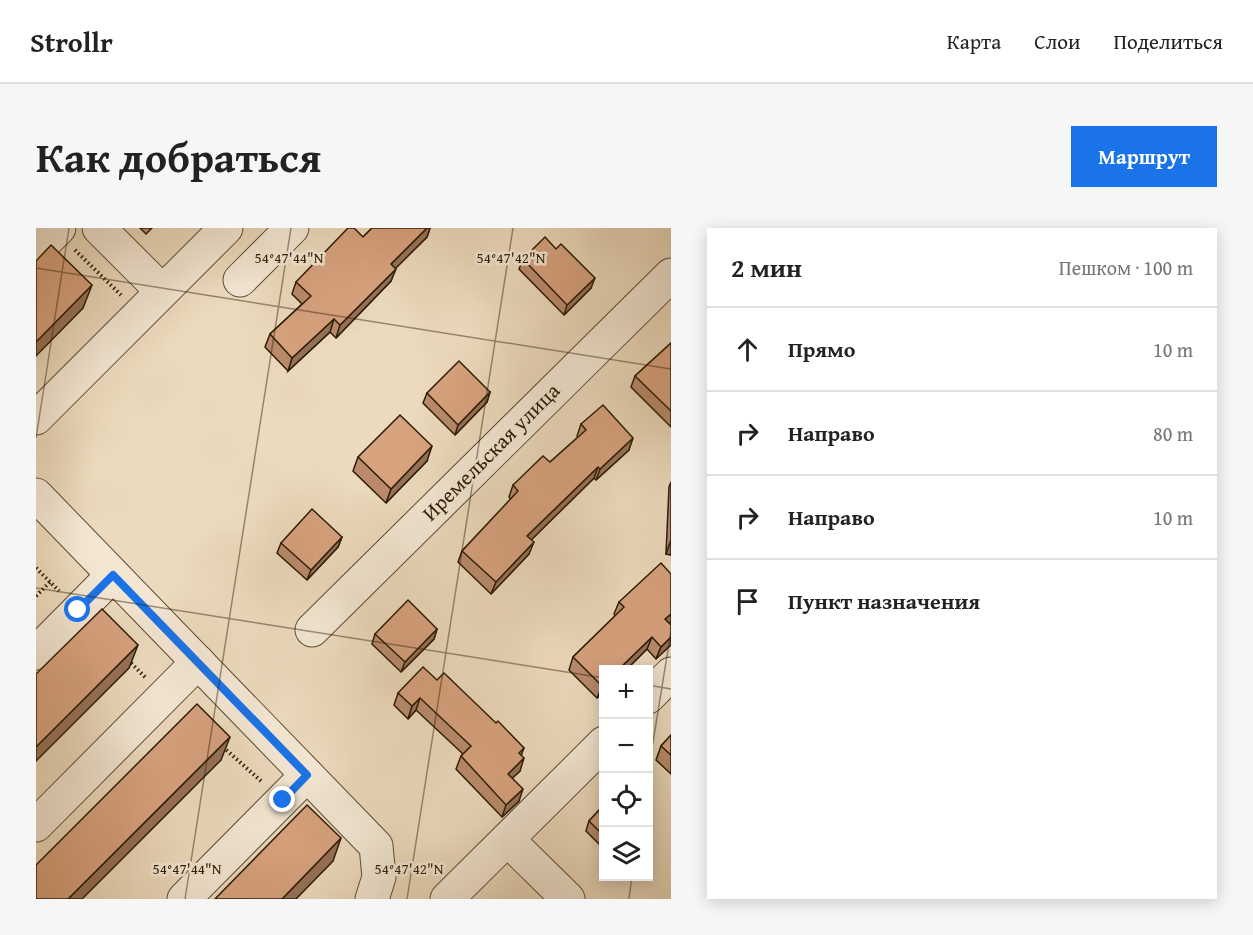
<!DOCTYPE html>
<html lang="ru">
<meta charset="utf-8">
<style>
:root{--surface:#fff;--page:#f6f6f6;--text:#222;--muted:#767676;--line:#e0e0e0;--accent:#1a73e8}
body{margin:0;font-family:"Gentium Book Plus",serif;background:var(--page);color:var(--text)}
.controls{position:absolute;right:18px;bottom:18px;display:grid;overflow:hidden;border-radius:0px;box-shadow:0 3px 15px #0003}
.controls button{width:54px;height:54px;display:grid;place-items:center;padding:0;border:0;border-bottom:2px solid var(--line);background:var(--surface);color:var(--text);font:30px sans-serif}
.stop{position:absolute;width:18px;height:18px;margin:-14px;border:4px solid #1a73e8;border-radius:50%;background:#fff}
.stop.end{background:#1a73e8;border-color:#fff;box-shadow:0 2px 6px #0008}
.list{margin:0;padding:0;list-style:none}
h2{display:flex;justify-content:space-between;align-items:center;height:78px;margin:0;padding:0 24px;font-size:26px}
h2 small{font-size:20px;font-weight:400;color:var(--muted)}
.list li{display:grid;grid-template-columns:39px 1fr auto;gap:18px;align-items:center;box-sizing:border-box;height:84px;padding:0 24px;border-top:2px solid var(--line)}
.list b{display:block;font-size:22px;white-space:nowrap}
.list em{font-size:20px;font-style:normal;color:var(--muted)}
.icon{flex:none;width:33px;height:33px;fill:none;stroke:currentColor;stroke-width:2;stroke-linecap:round;stroke-linejoin:round}
.map{position:relative;flex:none;width:635px;height:671px;overflow:hidden;border-radius:0px}
header{display:flex;align-items:center;gap:36px;box-sizing:border-box;height:84px;padding:0 30px;background:var(--surface);border-bottom:2px solid var(--line)}
header strong{font-size:28px}
nav{display:flex;gap:33px;margin-inline-start:auto;font-size:21px}
.intro{display:flex;align-items:center;justify-content:space-between;box-sizing:border-box;height:144px;padding:0 36px}
h1{margin:0;font-size:42px}
.button{padding:15px 27px;border-radius:0px;background:var(--accent);color:#fff;font-size:21px;font-weight:700}
main{display:flex;gap:36px;padding:0 36px}
aside{flex:1;background:var(--surface);border-radius:0px;box-shadow:0 3px 15px #0003}
.map>svg:first-child{display:block}
</style>
<header>
<strong>Strollr</strong>
<nav><a>Карта</a><a>Слои</a><a>Поделиться</a></nav>
</header>
<div class="intro"><h1>Как добраться</h1><a class="button">Маршрут</a></div>
<main>
<div class="map">
<svg width="635" height="671" viewBox="0 0 635 671">
<rect width="100%" height="100%" fill="#ecdabd"/>
<filter id="stains"><feTurbulence type="fractalNoise" baseFrequency=".00333" numOctaves="4"/><feColorMatrix values="0 0 0 0 .2 0 0 0 0 .09 0 0 0 0 .02 0 0 0 .5 -.17"/></filter>
<radialGradient id="worn" r=".72"><stop offset=".6" stop-color="#630" stop-opacity="0"/><stop offset="1" stop-color="#630" stop-opacity=".3"/></radialGradient>
<g fill="none" stroke-linecap="round" stroke-linejoin="round">
<defs>
<g id="minor">
<path d="M63,0L126,63"/>
<path d="M0,23L23,0"/>
<path d="M204,52L256,0"/>
<path d="M0,190L190,0"/>
<path d="M0,267L340,618L343,649L336,671"/>
<path d="M276,402L635,47"/>
<path d="M0,425L77,347"/>
<path d="M612,469L635,446"/>
<path d="M0,597L162,434"/>
<path d="M472,612L532,671"/>
<path d="M148,671L271,547"/>
<path d="M411,671L568,515"/>
</g>
</defs>
<use href="#minor" stroke="#5d4c34" stroke-width="35"/>
<g stroke="#2d1c06" stroke-width="4" stroke-dasharray="1.5 3" stroke-linecap="butt">
<path d="M39,22L85,67"/>
<path d="M0,340L14,354"/>
<path d="M0,368L14,354L23,363"/>
<path d="M92,432L110,450"/>
<path d="M187,519L226,554"/>
</g>
<use href="#minor" stroke="#f3e7d4" stroke-width="33"/>
</g>
<g fill="#b98b6c" stroke="#2d1c06" stroke-width="1.5">
<path d="M104,0H116L110,6Z"/>
<path d="M336,0H394L391,9L359,40L355,53L300,110L294,104L252,143L229,119L234,106L266,76L256,66L260,54L327,9Z"/>
<path d="M487,31L555,60L528,87L483,41Z"/>
<path d="M635,115V199L595,159L599,148Z"/>
<path d="M454,164L451,174L419,207L387,175L391,165Z"/>
<path d="M545,196L593,222L560,252L558,250L495,312L493,326L455,366L422,334L426,323L475,271L473,269L477,257L514,234L542,209L541,208Z"/>
<path d="M322,229L391,233L350,275L317,243Z"/>
<path d="M635,254V327L630,326L633,259Z"/>
<path d="M306,309L302,319L271,352L241,325L245,315Z"/>
<path d="M583,374L633,395L635,397L620,431L611,421L561,470L533,442L537,429L579,388L578,386Z"/>
<path d="M401,401L398,411L365,444L336,416L339,406Z"/>
<path d="M401,452L460,495L488,520L485,528L484,543L476,550L483,573L466,589L420,541L425,528L427,526L380,482L372,491L358,477L362,465Z"/>
<path d="M635,507V546L620,532L625,518Z"/>
<path d="M567,578V620L550,603L553,593Z"/>
</g>
<g fill="#967158" stroke="#2d1c06" stroke-width="1.5">
<path d="M391,0H394L391,9L351,49L355,36Z"/>
<path d="M360,41L355,53L300,110L304,97Z"/>
<path d="M559,50L555,60L528,87L531,77Z"/>
<path d="M56,57L47,80L0,128V114Z"/>
<path d="M298,91L294,104L252,143L256,130Z"/>
<path d="M454,164L451,174L419,207L422,197Z"/>
<path d="M597,210L593,222L560,252L564,241Z"/>
<path d="M396,218L391,233L350,275L355,261Z"/>
<path d="M562,239L558,250L487,320L491,308Z"/>
<path d="M306,309L302,319L271,352L275,342Z"/>
<path d="M635,312V327L630,326Z"/>
<path d="M498,314L493,326L455,366L460,354Z"/>
<path d="M635,386V394L625,403L629,391Z"/>
<path d="M401,401L398,411L365,444L369,434Z"/>
<path d="M616,409L611,421L591,441H583Z"/>
<path d="M635,409V417L620,431L625,419Z"/>
<path d="M102,417L93,440L0,533V519Z"/>
<path d="M567,457V464L561,470L566,458Z"/>
<path d="M384,470L380,482L372,491L376,478Z"/>
<path d="M194,509L185,532L46,671H32Z"/>
<path d="M488,530L484,543L468,558L472,546Z"/>
<path d="M487,561L483,573L466,589L470,577Z"/>
<path d="M305,610L297,633L260,671H246Z"/>
</g>
<g fill="#d7a27e" stroke="#2d1c06" stroke-width="1.5">
<path d="M312,0H318L327,9L336,0H391L355,36L360,41L304,97L298,91L256,130L234,106L275,68L260,54Z"/>
<path d="M509,9L520,21L525,16L559,50L531,77L487,31Z"/>
<path d="M15,17L56,57L0,114V33Z"/>
<path d="M635,115V183L599,148Z"/>
<path d="M423,133L454,164L422,197L391,165Z"/>
<path d="M567,177L597,210L564,241L562,239L491,308L498,314L460,354L426,323L482,263L477,257L507,228L514,234L550,202L545,196Z"/>
<path d="M364,187L396,218L355,261L322,229Z"/>
<path d="M276,281L306,309L275,342L245,315Z"/>
<path d="M625,335L635,346V386L629,391L635,397V409L625,419L616,409L583,441H567V457L566,458L537,429L588,379L583,374Z"/>
<path d="M372,372L401,401L369,434L339,406Z"/>
<path d="M66,381L102,417L0,519V446Z"/>
<path d="M387,439L401,452L408,445L460,495L462,493L488,520L483,525L488,530L472,546L487,561L470,577L425,528L435,518L384,470L376,478L362,465Z"/>
<path d="M161,476L194,509L32,671H0V637Z"/>
<path d="M635,507V527L625,518Z"/>
<path d="M271,577L305,610L246,671H179Z"/>
<path d="M567,578V607L553,593Z"/>
<path d="M612,586L616,590L612,593Z"/>
</g>
<g fill="none" stroke-linecap="round" stroke-linejoin="round">
<path stroke="#1a73e8" stroke-width="8" d="M42,382L77,347L271,547L247,572"/>
</g>
<path fill="none" stroke="#2d1c06" stroke-width="1.5" stroke-opacity="0.45" d="M0,40L635,141M0,210L33,0M0,360L568,450M612,457L635,461M612,545L635,403M149,671L255,0M371,671L477,0M593,671L596,648"/>
<g text-anchor="middle" stroke-width="5" stroke-linejoin="round" paint-order="stroke">
<g font-size="21" fill="#2d1c06" stroke="#f3e7d4">
<text transform="translate(455 224) rotate(-45)" y="7">Иремельская улица</text>
</g>
</g>
<g font-size="15" text-anchor="middle" fill="#2d1c06" stroke="#f3e7d4" stroke-width="5" stroke-linejoin="round" paint-order="stroke">
<text x="253" y="35">54°47'44"N</text>
<text x="475" y="35">54°47'42"N</text>
<text x="151" y="646">54°47'44"N</text>
<text x="373" y="646">54°47'42"N</text>
</g>
<rect width="100%" height="100%" filter="url(#stains)"/>
<rect width="100%" height="100%" fill="url(#worn)"/>
</svg>
<div class="controls">
<button>+</button>
<button>−</button>
<button><svg class="icon" aria-label="locate" viewBox="0 0 24 24"><circle cx="12" cy="12" r="6"/><path d="M12 2v4M12 18v4M2 12h4M18 12h4"/></svg></button>
<button><svg class="icon" aria-label="layers" viewBox="0 0 24 24"><path d="M12 4l9 5-9 5-9-5zM3 14l9 5 9-5"/></svg></button>
</div>
<div class="stop" style="left:42px;top:382px"></div>
<div class="stop end" style="left:247px;top:572px"></div>
</div>
<aside>
<h2>2 мин<small>Пешком · 100 m</small></h2>
<ul class="list">
<li><svg class="icon" aria-label="ahead" viewBox="0 0 24 24"><path d="M12 20V5M6 11l6-6 6 6"/></svg><div><b>Прямо</b></div><em>10 m</em></li>
<li><svg class="icon" aria-label="right" viewBox="0 0 24 24"><path d="M7 20v-9h11M14 6l5 5-5 5"/></svg><div><b>Направо</b></div><em>80 m</em></li>
<li><svg class="icon" aria-label="right" viewBox="0 0 24 24"><path d="M7 20v-9h11M14 6l5 5-5 5"/></svg><div><b>Направо</b></div><em>10 m</em></li>
<li><svg class="icon" aria-label="arrive" viewBox="0 0 24 24"><path d="M6 21V4h12l-3 4 3 4H6"/></svg><div><b>Пункт назначения</b></div></li>
</ul>
</aside>
</main>
